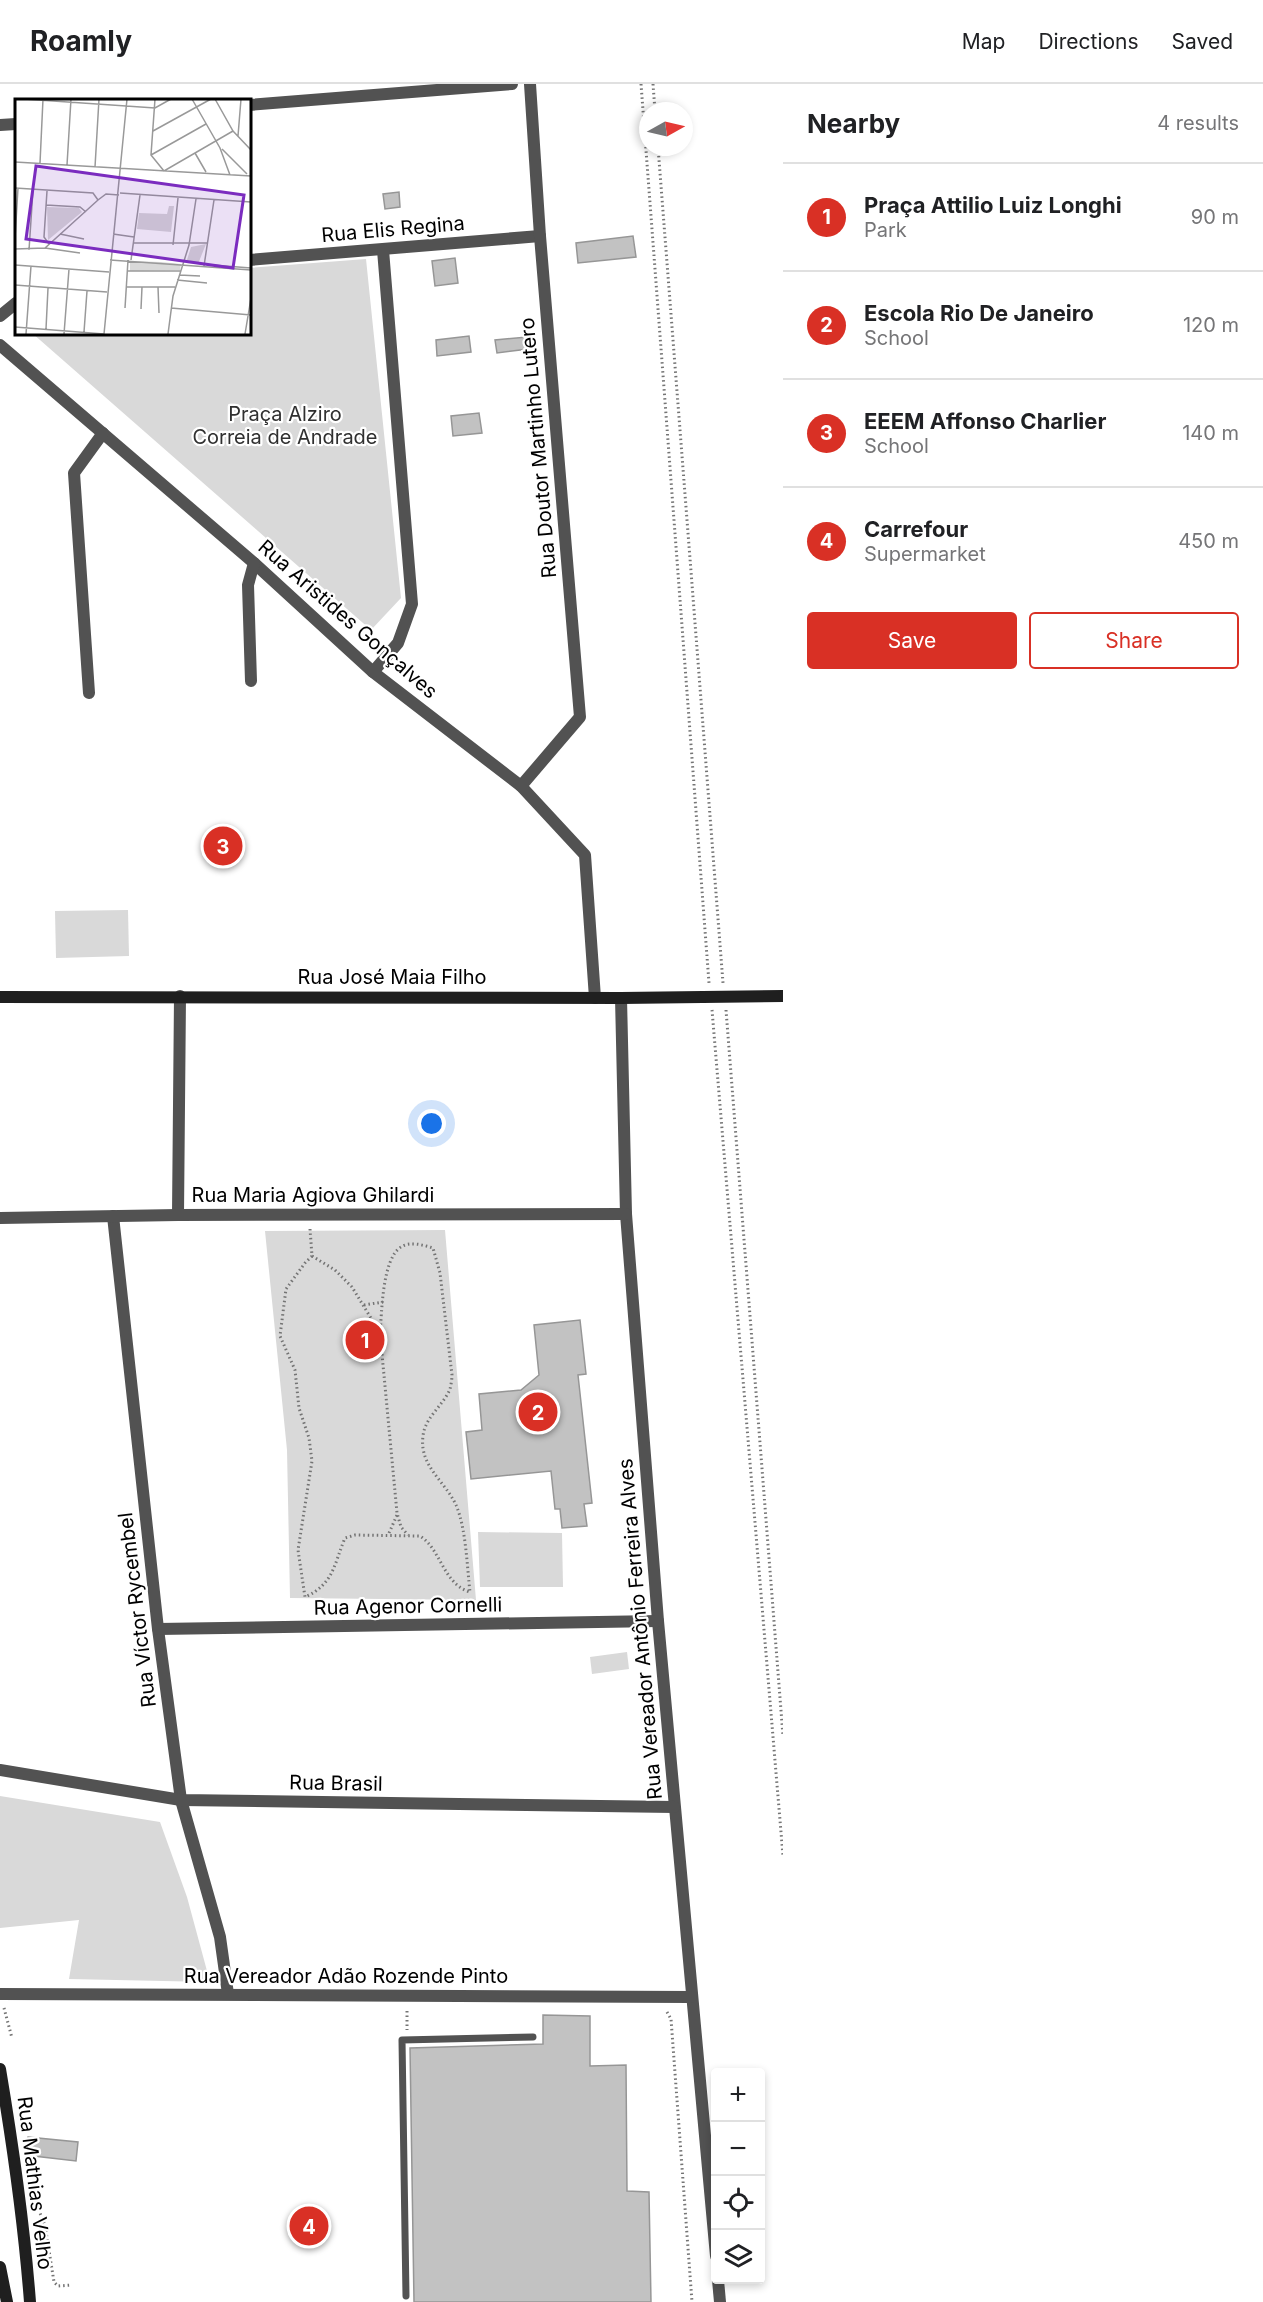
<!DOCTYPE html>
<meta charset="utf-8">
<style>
:root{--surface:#fff;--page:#f2f2f2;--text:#202124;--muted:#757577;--line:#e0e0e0;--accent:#d93025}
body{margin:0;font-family:Inter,sans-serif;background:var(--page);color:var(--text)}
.controls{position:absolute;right:18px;bottom:18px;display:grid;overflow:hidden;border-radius:6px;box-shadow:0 3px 9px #0003}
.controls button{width:54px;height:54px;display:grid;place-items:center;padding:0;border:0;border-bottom:2px solid var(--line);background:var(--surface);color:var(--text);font:30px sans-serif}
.compass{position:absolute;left:639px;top:18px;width:54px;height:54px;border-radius:50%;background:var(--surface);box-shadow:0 3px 9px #0003;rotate:82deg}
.you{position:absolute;left:432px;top:1040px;width:21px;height:21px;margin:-15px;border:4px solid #fff;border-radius:50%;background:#1a73e8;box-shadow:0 0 0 9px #1a73e833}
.badge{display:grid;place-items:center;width:39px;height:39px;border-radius:50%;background:var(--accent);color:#fff;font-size:20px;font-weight:700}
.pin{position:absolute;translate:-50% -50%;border:3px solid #fff;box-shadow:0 2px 6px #0006}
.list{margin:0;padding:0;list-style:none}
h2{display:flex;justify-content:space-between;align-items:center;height:78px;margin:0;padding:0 24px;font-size:26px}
h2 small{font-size:20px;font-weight:400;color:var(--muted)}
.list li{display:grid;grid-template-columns:39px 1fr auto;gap:18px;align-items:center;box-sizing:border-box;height:108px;padding:0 24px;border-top:2px solid var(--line)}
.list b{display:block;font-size:22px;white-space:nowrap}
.list p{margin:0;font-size:20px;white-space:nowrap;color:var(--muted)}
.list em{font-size:20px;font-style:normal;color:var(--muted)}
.actions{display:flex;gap:12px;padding:18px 24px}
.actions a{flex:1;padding:14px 0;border:2px solid var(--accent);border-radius:6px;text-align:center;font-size:21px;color:var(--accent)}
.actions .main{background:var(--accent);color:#fff}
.icon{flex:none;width:33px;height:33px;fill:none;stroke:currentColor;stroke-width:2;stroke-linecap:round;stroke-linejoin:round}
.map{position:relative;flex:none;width:783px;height:2218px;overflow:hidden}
header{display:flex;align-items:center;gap:36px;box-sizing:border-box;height:84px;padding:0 30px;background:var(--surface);border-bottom:2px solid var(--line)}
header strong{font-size:28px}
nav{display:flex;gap:33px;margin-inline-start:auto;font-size:21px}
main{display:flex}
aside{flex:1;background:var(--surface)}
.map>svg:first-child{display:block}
</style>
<header>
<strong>Roamly</strong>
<nav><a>Map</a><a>Directions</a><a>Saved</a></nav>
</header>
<main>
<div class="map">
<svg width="783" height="2218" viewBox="0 0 783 2218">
<rect width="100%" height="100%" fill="#fff"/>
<g fill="#d9d9d9">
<path d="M366,175L401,514L371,546L32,249H249V184Z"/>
<path d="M128,826L129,872L56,874L55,827Z"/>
<path d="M445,1146L476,1516L290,1514L287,1366L265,1147Z"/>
<path d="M478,1448L562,1449L563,1503H480Z"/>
<path d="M627,1568L629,1585L592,1590L590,1573Z"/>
<path d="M0,1712L160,1738L187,1813L210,1898L69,1895L79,1836L0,1844Z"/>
</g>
<g fill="#c2c2c2" stroke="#969696" stroke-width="1.5">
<path d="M399,108L400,123L385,125L383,110Z"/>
<path d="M633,152L636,173L578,179L576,159Z"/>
<path d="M455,174L458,199L435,202L432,177Z"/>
<path d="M469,252L471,268L437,272L436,256Z"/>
<path d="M527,253L528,265L497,269L495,256Z"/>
<path d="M479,329L482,349L453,352L451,332Z"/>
<path d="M580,1236L586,1290L578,1291L592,1419L584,1420L587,1442L562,1444L560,1425H555L551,1387L471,1395L466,1348L482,1346L479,1310L521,1306L539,1291L534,1241Z"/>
<path d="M543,1931L590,1932V1982L626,1981L627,2107L649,2108L651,2218H414L410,1964L543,1960Z"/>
<path d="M28,2053L78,2058L76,2077L25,2071Z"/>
</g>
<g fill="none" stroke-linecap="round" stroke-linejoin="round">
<g stroke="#747474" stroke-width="3" stroke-dasharray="1.5 3" stroke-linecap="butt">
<path d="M641,0L709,899"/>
<path d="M653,0L655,27"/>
<path d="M658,63L723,899"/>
<path d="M712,926L783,1772"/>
<path d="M726,926L783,1652"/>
<path d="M310,1145L312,1172L305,1179L286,1205L280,1252L295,1286L299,1324L309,1354L312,1377L298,1466L305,1513C334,1500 334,1480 345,1454L355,1451L420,1452C441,1465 443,1500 470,1508C467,1482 466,1444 456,1421C445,1397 419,1382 423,1352C425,1333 443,1322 450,1305C451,1301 452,1295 452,1291L440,1189L433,1164C423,1161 410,1157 401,1163C382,1175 382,1228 380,1249"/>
<path d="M312,1172L335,1186L352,1203L380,1249L397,1429L401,1443L408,1451"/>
<path d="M364,1221L383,1218"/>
<path d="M389,1449L397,1431"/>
<path d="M4,1924L12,1954"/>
<path d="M407,1927V1946"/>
<path d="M667,1928L671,1935L692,2218"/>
<path d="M35,2117L45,2141L54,2198L58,2202L72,2201"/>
</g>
<path stroke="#525252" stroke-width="7" d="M406,2212L402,1956L533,1953"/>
<g stroke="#525252" stroke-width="12">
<path d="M249,21L512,0"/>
<path d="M0,41L16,40"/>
<path d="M249,176L540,152"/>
<path d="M0,232L16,219"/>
<path d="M0,261L254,479L373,588L521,702L585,771L595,914"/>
<path d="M373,588L398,559L412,520L383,166"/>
<path d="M251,597L248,501L254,479"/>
<path d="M89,609L74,389L103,349"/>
<path d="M521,702L580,633L540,152L530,0"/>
<path d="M621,914L626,1130L658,1537L716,2172"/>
<path d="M178,1131L180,912"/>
<path d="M113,1132L158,1545L181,1716L220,1853L228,1910"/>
<path d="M0,1134L178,1131L626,1130"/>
<path d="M158,1545L658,1537"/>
<path d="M0,1686L181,1716L674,1723"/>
<path d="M0,1910L691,1913"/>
<path d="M718,2196L720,2218"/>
</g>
<g stroke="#1f1f1f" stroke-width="12">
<path d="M0,913L621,914L783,912"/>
<path d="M0,1985C13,2062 24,2140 30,2218"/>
<path d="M0,2183L7,2218"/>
</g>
</g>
<g text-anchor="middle" stroke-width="4.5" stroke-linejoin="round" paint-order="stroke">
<g font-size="20" fill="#000" stroke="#fff">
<text transform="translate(393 145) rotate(-5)" y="7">Rua Elis Regina</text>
<text transform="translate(538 364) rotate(-95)" y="7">Rua Doutor Martinho Lutero</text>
<text transform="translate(348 535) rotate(41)" y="7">Rua Aristides Gonçalves</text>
<text x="392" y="900">Rua José Maia Filho</text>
<text x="313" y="1118">Rua Maria Agiova Ghilardi</text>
<text transform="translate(408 1522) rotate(-1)" y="7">Rua Agenor Cornelli</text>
<text transform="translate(137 1526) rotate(-97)" y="7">Rua Víctor Rycembel</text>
<text transform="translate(640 1545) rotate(-95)" y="7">Rua Vereador Antônio Ferreira Alves</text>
<text transform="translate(336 1699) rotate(1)" y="7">Rua Brasil</text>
<text x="346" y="1899">Rua Vereador Adão Rozende Pinto</text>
<text transform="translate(35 2099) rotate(83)" y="7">Rua Mathias Velho</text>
</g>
<g font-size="20" fill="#303030" stroke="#fff">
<text x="285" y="337">Praça Alziro<tspan x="285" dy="23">Correia de Andrade</tspan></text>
</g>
</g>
<g transform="translate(15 15)">
<rect width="236" height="236" fill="#fff"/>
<path d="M154,107H159L156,133L122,130L124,114L152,115ZM32,108L64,109L67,113L33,141ZM191,145L183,165L171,164L176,148ZM115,162L146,163L166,165L165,171L115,172Z" fill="#d9d9d9"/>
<path fill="none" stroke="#999" stroke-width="1.5" d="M9,0L140,9L156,0M140,0L136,56L149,72L218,32M177,0L205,49L215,76M200,0L218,32L236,51M138,32L196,0M223,37L226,0M207,50L232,75M180,54L191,73M136,56L191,25M0,63L236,77M25,64L28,0M52,66L56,0M80,68L84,0M0,89L78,94L83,101M32,92L29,138L34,145M105,94L236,103M31,106L65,108L71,113M45,135L69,140M98,135L119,138M0,139L3,89M118,144H193M158,146L163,99M30,149L65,154M0,150L30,149L83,101L91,95L104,96M14,151L18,91M95,161L236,171M116,161L125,96M0,166L94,173M197,166L236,169M189,167L199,101M112,172H166M164,176L185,177M162,181L192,184M0,186L92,193M111,188H160M143,188L144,214M110,209L113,161M156,209L236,216M126,210L127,188M0,228L89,235M31,230L33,189M69,233L72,192M11,235L16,167M49,235L54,170M89,235L112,0M153,235L158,197L174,146L181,100M230,235L236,199"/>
<path fill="#7b2cbf" fill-opacity="0.15" stroke="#7b2cbf" stroke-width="3" d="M21,67L229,96L218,169L11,140Z"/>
<rect width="236" height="236" fill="none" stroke="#000" stroke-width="3"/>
</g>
</svg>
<div class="controls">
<button>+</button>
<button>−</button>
<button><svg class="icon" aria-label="locate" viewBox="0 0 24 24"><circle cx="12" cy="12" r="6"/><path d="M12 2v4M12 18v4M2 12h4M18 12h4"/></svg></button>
<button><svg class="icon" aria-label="layers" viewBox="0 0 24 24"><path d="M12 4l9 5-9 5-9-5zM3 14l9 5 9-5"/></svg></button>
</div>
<svg class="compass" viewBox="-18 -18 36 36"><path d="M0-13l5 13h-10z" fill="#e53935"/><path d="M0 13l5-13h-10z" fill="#757577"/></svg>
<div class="you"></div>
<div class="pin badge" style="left:365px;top:1256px">1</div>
<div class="pin badge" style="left:538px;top:1328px">2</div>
<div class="pin badge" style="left:223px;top:762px">3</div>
<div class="pin badge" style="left:309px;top:2142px">4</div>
</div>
<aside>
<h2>Nearby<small>4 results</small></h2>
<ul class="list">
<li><span class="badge">1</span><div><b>Praça Attilio Luiz Longhi</b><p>Park</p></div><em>90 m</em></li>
<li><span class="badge">2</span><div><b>Escola Rio De Janeiro</b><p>School</p></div><em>120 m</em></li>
<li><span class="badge">3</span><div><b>EEEM Affonso Charlier</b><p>School</p></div><em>140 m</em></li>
<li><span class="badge">4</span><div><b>Carrefour</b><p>Supermarket</p></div><em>450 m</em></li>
</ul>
<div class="actions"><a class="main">Save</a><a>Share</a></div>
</aside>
</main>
